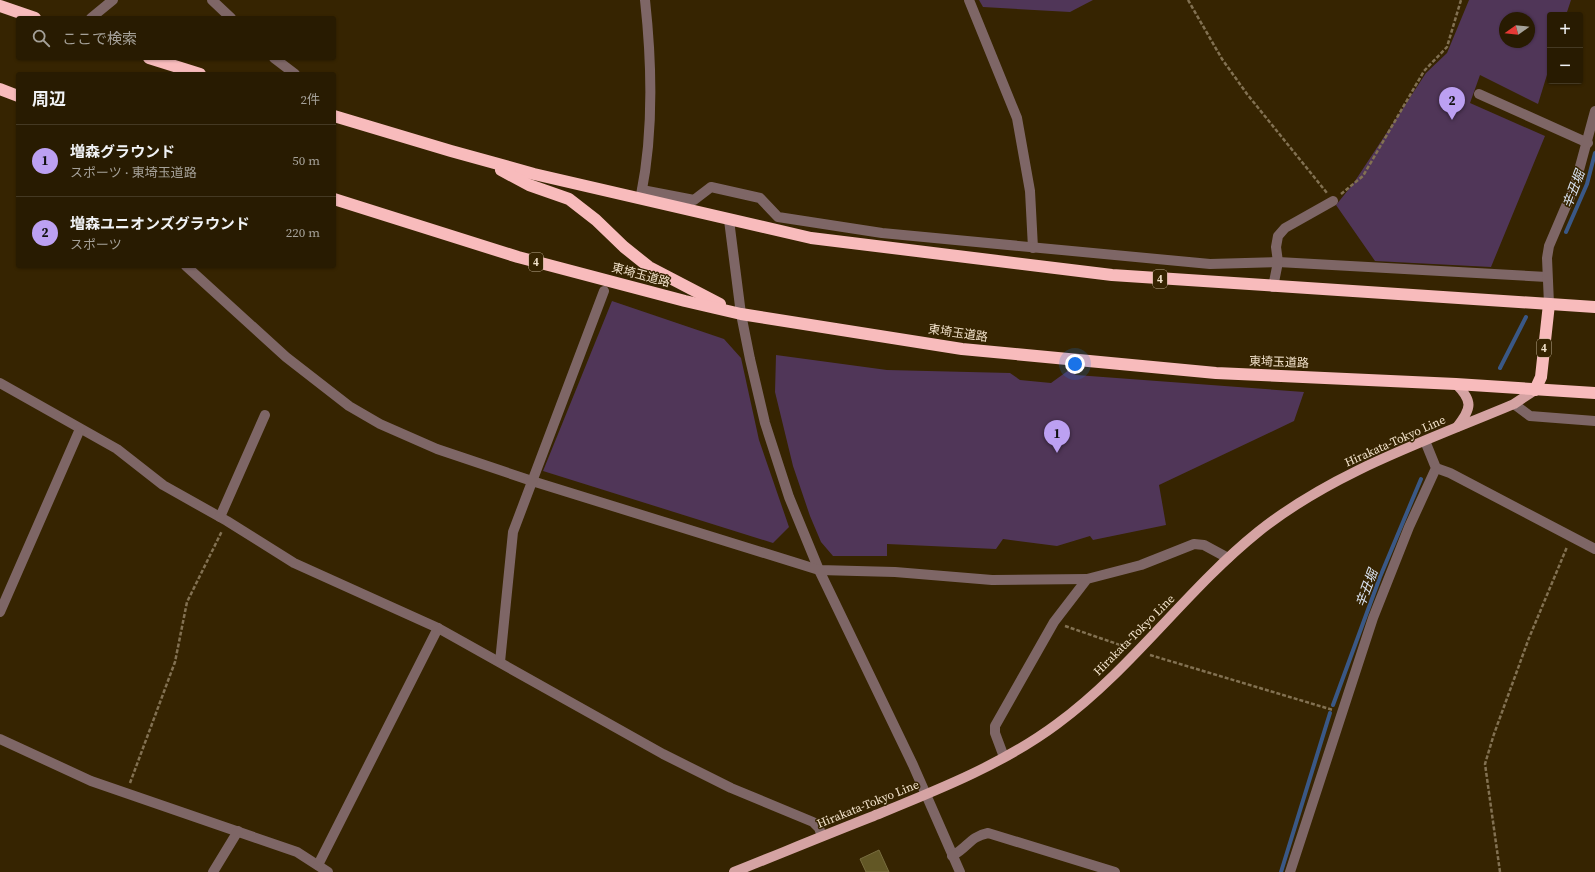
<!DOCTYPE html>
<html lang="ja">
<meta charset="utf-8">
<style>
:root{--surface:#281b01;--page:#30240b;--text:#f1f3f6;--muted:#a5a199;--line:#443923;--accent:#bca0f2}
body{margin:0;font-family:"Source Serif 4","Noto Sans JP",serif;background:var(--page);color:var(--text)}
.controls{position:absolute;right:12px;top:12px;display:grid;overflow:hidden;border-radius:4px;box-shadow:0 1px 3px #0004}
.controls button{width:36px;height:36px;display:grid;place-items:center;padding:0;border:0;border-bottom:1px solid var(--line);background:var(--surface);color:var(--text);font:20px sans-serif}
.compass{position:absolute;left:1499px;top:12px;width:36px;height:36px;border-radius:50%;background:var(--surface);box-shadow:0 1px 3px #0004;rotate:255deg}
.you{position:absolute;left:1075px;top:364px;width:14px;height:14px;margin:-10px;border:3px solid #fff;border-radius:50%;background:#1a73e8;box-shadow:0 0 0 6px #1a73e833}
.badge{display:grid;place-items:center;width:26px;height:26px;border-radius:50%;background:var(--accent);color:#111;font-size:13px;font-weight:700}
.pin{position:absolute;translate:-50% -33px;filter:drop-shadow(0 1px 2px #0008)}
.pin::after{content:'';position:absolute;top:21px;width:14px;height:12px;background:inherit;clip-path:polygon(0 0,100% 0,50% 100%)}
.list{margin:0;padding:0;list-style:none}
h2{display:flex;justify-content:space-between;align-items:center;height:52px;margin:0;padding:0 16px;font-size:17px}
h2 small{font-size:13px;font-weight:400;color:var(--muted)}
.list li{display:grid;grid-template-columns:26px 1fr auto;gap:12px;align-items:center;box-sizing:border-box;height:72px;padding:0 16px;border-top:1px solid var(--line)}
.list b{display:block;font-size:15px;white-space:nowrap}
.list p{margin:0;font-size:13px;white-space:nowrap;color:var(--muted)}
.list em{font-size:13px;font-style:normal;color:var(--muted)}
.icon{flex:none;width:22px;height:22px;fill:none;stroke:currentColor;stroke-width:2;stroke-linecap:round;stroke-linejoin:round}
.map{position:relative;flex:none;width:1595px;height:872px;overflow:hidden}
.search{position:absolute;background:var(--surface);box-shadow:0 1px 3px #0004;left:16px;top:16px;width:320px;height:44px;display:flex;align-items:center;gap:10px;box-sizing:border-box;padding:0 14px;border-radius:4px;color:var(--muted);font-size:15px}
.panel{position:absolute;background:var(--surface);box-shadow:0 1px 3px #0004;left:16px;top:72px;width:320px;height:196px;border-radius:4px}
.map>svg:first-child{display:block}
</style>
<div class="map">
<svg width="1595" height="872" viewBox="0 0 1595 872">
<rect width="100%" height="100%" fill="#362401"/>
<g fill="#503658" fill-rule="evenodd">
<path d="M979,0H1093L1070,12L983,7Z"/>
<path d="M1469,0H1571L1566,15H1550V65L1538,104L1480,75L1470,103L1545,136L1491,267L1375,261L1336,205L1353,184L1426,73L1447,53ZM1505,18H1529V42H1505Z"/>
<path d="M612,301L724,339L741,358L759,440L789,527L773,543L543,471Z"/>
<path d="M776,355L887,370L1010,373L1020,380L1051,383L1069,370L1076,375L1304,392L1294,421L1159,485L1166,525L1093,540L1090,536L1057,546L1003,539L996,549L887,544V556H833L821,542L810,516L793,466L775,392Z"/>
</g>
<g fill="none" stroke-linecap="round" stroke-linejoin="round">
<g stroke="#3a5886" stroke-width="4">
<path d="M1566,232L1587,184L1595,153"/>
<path d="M1500,368L1526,317"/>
<path d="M1333,705L1380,577L1421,479"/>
<path d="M1281,872L1330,713"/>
</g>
</g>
<path fill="#625725" stroke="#786d3f" d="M879,850L889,872H866L860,859Z"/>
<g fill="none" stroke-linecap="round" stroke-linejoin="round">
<g stroke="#827152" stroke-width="2.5" stroke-dasharray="4 2" stroke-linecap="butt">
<path d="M1188,0L1222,59L1247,94L1327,193"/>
<path d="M1341,194L1363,176L1424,71L1447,47L1461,0"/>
<path d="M1065,626L1126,647"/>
<path d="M1150,655L1333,710"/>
<path d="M130,783L175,662L187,602L222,531"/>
<path d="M1500,872L1485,764L1494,734L1529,638L1567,547"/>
</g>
<g stroke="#7e6666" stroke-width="10">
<path d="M212,0L231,18"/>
<path d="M969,0L1017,118L1030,191L1033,248"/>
<path d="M91,18L113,0"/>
<path d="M274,58L295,74"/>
<path d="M1479,94L1588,143"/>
<path d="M642,190L694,200L711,187L760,198L778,217L882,233L1210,264L1278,262L1547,277"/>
<path d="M641,195C654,131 652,64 645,0"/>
<path d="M729,220L741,314L750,359L765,423L789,497L819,570L913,765L960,872"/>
<path d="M186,266L286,357L349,406L380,424L437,449L532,481L819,570L895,572L992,580L1087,579"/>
<path d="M1273,287L1278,262L1276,247L1278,236L1285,228L1333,201"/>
<path d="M1549,304L1547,258L1549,246L1575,185L1595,111"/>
<path d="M0,383L117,449L163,485L227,521L294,563L438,628L663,754L731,788L813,822L819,828L822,836"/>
<path d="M1514,404L1530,416L1595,421"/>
<path d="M1436,468L1450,473L1595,549"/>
<path d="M220,517L265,415"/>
<path d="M0,612L80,429"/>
<path d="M500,662L513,532L604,291"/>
<path d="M0,739L91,781L297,852L328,872"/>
<path d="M1004,757L995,733V726L1054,622L1087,579L1141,565L1194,544L1204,545L1228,558"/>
<path d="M952,856C969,847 969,837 988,833L1115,872"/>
<path d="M318,865L438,628"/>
<path d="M213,872L238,831"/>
<path d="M1290,872L1373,618L1409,527L1436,468L1425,441"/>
</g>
<g stroke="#d5a3a3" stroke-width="10">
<path d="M1456,384C1473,401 1472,408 1457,427"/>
<path d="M734,872C779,854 825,835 871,817C935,791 1002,765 1057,724C1132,669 1186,590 1258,532C1333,472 1426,441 1514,404L1535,390"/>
</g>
<g stroke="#f8bbbc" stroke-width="12">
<path d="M0,6L35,18"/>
<path d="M149,58L200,74"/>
<path d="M0,89L18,96"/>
<path d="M334,116L451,151L534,174L811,238L1112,275L1595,307"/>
<path d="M501,170L529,185L569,199L596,220L624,247L649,267L720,304"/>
<path d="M334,199L518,257L685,301L741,314L962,349L1216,373L1456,384L1595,393"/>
<path d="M1535,390L1541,377L1549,304"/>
</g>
</g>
<g text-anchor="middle" stroke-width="3" stroke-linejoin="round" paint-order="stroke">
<g fill="#362401" stroke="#baaa8f" stroke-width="1">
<rect x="529" y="253" width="14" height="18" rx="3"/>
<rect x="1153" y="270" width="14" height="18" rx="3"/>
<rect x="1537" y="339" width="14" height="18" rx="3"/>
</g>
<g font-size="11" font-weight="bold" fill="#f3e3cc">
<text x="536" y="266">4</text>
<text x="1160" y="283">4</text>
<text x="1544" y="352">4</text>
</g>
<g font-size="12" fill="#f3e3cc" stroke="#362401">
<text transform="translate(641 275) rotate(15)" y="4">東埼玉道路</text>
<text transform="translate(958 333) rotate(8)" y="4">東埼玉道路</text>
<text transform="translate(1279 362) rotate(2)" y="4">東埼玉道路</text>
<text transform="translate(1395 441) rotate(-24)" y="4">Hirakata-Tokyo Line</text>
<text transform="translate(1134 635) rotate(-45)" y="4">Hirakata-Tokyo Line</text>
<text transform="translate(868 804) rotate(-22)" y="4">Hirakata-Tokyo Line</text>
</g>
<g font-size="13" font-style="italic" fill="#dae3f2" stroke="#362401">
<text transform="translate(1573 189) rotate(-69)" y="5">辛丑堀</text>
<text transform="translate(1366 588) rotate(-69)" y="5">辛丑堀</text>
</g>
</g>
</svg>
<div class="controls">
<button>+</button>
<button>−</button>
</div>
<svg class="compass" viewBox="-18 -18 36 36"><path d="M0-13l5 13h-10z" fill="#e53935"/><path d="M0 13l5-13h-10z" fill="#a5a199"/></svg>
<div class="you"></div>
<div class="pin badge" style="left:1057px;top:453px">1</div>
<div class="pin badge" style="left:1452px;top:120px">2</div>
<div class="search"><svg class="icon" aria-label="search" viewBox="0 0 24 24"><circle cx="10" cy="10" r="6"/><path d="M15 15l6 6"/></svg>ここで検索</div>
<section class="panel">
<h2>周辺<small>2件</small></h2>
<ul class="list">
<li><span class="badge">1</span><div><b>増森グラウンド</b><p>スポーツ · 東埼玉道路</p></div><em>50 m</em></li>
<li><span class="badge">2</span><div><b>増森ユニオンズグラウンド</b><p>スポーツ</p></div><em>220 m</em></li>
</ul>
</section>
</div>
